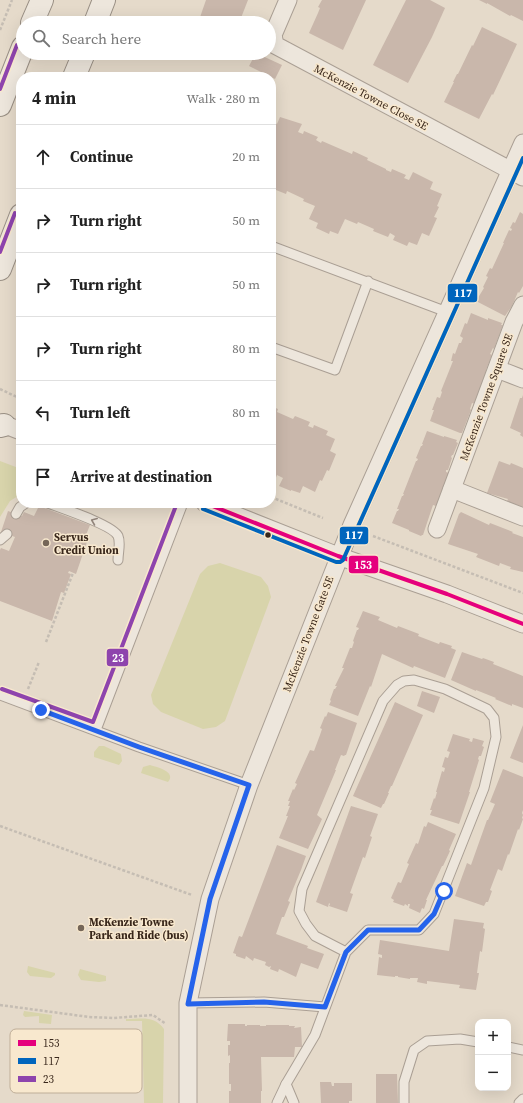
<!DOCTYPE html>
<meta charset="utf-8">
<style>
:root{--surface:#fff;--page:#f2f2f2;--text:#222;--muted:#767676;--line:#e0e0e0}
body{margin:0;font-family:"Source Serif 4",serif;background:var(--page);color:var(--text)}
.controls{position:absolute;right:12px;bottom:12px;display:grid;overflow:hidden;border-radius:8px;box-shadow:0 4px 16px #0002}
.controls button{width:36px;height:36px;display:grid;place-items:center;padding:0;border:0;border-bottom:1px solid var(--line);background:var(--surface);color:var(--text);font:20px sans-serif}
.stop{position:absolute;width:12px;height:12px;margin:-9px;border:3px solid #2563eb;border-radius:50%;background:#fff}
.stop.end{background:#2563eb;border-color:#fff;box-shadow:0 1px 4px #0008}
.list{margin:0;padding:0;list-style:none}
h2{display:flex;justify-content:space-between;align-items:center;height:52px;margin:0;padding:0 16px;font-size:17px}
h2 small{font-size:13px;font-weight:400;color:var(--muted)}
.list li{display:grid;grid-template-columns:26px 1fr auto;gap:12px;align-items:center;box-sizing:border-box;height:64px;padding:0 16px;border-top:1px solid var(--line)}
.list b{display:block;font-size:15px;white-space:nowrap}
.list em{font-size:13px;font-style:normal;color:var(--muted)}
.icon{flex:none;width:22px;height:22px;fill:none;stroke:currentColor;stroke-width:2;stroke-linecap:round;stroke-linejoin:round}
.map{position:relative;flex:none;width:523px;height:1103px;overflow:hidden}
.search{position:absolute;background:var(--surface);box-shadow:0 4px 16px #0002;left:16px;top:16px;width:260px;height:44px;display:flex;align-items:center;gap:10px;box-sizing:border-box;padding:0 14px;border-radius:22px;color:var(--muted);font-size:15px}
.panel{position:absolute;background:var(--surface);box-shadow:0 4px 16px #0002;left:16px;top:72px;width:260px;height:436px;border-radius:16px}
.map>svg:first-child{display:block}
</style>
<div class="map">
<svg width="523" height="1103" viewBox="0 0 523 1103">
<rect width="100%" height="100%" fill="#e5daca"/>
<g fill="#d8d4ab">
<path d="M0,461L21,469V494L10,501L0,517Z"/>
<path d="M220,563L261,577L268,586L271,597L225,721L216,727L203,729L161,712L153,704L151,695L200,574L208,566Z"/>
<path d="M99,746H104L121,754L122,761L119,765L94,757V752Z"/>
<path d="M150,765C157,767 177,772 168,782L141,773L143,767Z"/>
<path d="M28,966L55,973V975L51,978L30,976L27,972Z"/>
<path d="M80,969L106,976V981L99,982L81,980L78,975Z"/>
<path d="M24,1011L52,1015L51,1024L39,1023V1016L25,1017L23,1015Z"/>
<path d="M126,1019C142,1019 154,1015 164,1029L163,1103H144L142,1021H126Z"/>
</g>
<g fill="#c9b7ab">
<path d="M206,0H248L239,23H198Z"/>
<path d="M322,0H366L343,50L309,33L318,13L320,8L318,7Z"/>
<path d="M406,0H430L445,8L432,37L408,83L373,65Z"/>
<path d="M479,0H523V21L511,15L510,16L487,3V4Z"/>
<path d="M482,27L517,44L493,95L492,94L479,119L444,102L454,82H453L457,74H458L472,45L473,46Z"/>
<path d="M256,53L282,65L275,79L249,66Z"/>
<path d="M280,117L302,124L298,132L303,134L304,131L318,137L316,140L321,143L322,141L352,154L353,151L368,158L367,160L386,169V170L391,172L392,169L406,175L404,178L409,180L413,172L433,182L430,189L442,194L437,206L439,207L434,217L437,218L429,236L422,233L417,245L409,242L407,246L393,240L395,236L390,233L388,237L373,231L374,229L358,222L357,224L345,219L338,234L330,231L329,234L316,228L318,223L309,219L315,206L303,201L304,199L287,191L286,194L271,188L273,183H271V121L277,124Z"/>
<path d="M520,212L523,214V286L519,293L518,292L512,306L505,316L476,301L484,288L483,287L488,277L486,276L490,268L492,269L504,243H503L509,230L511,231L512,229L510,228L513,222L515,223Z"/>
<path d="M471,313L488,320V318L502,323L501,325H503L494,349L493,348L490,354L492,355L486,370H487L475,404L472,403L470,409L471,410L466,423L462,433H460L430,421L434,410H432L437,397L440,398L442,392L441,391L453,361H451L453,353L455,354L459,343H461L463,338L460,336L465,323L467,324Z"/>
<path d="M523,395V437L520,435L521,433L510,428L520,398H522Z"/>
<path d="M271,406L278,409L277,412L293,419L295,416L310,422L308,426L313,428L314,425L328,431L326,435L335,439L330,451L336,454L329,471L327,470L322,481L320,480L315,492L303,486L300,493L291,490V491L279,486L283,478L277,475L275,480L271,478Z"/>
<path d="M427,431L444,437V436L457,440L456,442L458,443L453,455H452L451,457L452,458L448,470H446V472L449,473L436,506L433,505L423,535H422L421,536L409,531V530L392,523L397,511H398L399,509H397L402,496H403L404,494H403L416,461H417L418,459L416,458L421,446H422L423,444H422Z"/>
<path d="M499,461L510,465L511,463L523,468V507L507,501L508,499L487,493Z"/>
<path d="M39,506L90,525L86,535L89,536L76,574L69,571L68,573L71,574L64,593L61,592L52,621L0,601V550L1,548L9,551L15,537L1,532L8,511L22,516L24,512L34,516Z"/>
<path d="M461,512L489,525L490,523L513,532L512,533L523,537V572L510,569L511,567L500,563L499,566L476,557L478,554L448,544L459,514Z"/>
<path d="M363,611L380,617L378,620L397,628L398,626L419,634L418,636L439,644L440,642L452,646L451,648L456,650L445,678L414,666L413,668L382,654L371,687L370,686L358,716L329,705L331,701L330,700L334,689H335L337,686H335L344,668H342L350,648H352L354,642L353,641L357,630H358L359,628L356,627Z"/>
<path d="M462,652L482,659L483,658L494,662L493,664L523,676V708L512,704V706L495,699L496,698L476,690V691L451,680Z"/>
<path d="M422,691L440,697L434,713L417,706Z"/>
<path d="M395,702L423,715L392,786H391L388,793H389L384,804H383L381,808L353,796Z"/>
<path d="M328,712L357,723L346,755H345L344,756L341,755L335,770H336L317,815L322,819L308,849L279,838L288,816H286L290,806H288L290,801H288L293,789L294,790L297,784L295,783L310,750L314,751L320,735L322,729L320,728L325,716L326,717Z"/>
<path d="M523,725V763L510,758Z"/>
<path d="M453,734L470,739L469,741L472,742L473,738L484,741L482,746L484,747L481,756H479L478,759L479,760L469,792H470L459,824L430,815L432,810H430L434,798L435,799L437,792H436L442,771L444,772L445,768L442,767L445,757L448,758L450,752L447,751Z"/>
<path d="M503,769L523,777V810L522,813L523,815L522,818L523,819L519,830L518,829L509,855L508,854L502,871L498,869L490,890L492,891L488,902H486L484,906L455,896L467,863L471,865L487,820H488L495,804L490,802Z"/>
<path d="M351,806L378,814L370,836L372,837L365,858L363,857L350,893L353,894L347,912L329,906L330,904L329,903L328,907L316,902Z"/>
<path d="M428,822L456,834L449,850L450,851L443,866H442L426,900H427L424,909L422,908L420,913L409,908L410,904H408V906L405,904L404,906L393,902L394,900L391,898L398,882L401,883L409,864L407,863L416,843L418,844L424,826L426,827Z"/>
<path d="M277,845L306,856L301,870L288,901L290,902L284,917H282L276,934L308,946L307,948L324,954L318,969L301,963L296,977L279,969L278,972L270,969L271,966L269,967L265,965L266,962L254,958L253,961L246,956L245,959L236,956V954L233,953L239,936L242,937Z"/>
<path d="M454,919L484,923L483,928L485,929L482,952L480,951L477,973H479L476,990L459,988L460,985L427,981V984L417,982L418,978H410V979L398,977V976H395V977L377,975L379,957L382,958V955L378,954L380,940L449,951Z"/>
<path d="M228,1024H245V1026H247V1025H260V1026H266V1025H289V1026H295L294,1028L301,1027L302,1047H295L294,1057H261L262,1091H261V1103H229V1091H231V1084H229V1063H230V1055L228,1056V1045H230V1041H227Z"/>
<path d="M376,1074H397L398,1103H376Z"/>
<path d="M320,1082H331L332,1086H334V1083H352V1101H349V1103H321Z"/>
</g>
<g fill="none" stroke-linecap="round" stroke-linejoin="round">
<defs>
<g id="lane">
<path d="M271,246L447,312"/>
<path d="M271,347L335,370L368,281"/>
<path d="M48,503C61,508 113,525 118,536C121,543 118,552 118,560"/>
<path d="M16,514L20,507L26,503"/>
<path d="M0,540L7,534"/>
<path d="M0,695L139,747L249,785"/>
<path d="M96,730L183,503"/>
<path d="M188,1003L264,1002L325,1007"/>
<path d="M508,1047L523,1050"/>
<path d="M286,1084L294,1103"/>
<path d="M277,1103L286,1084L315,1035L346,952L368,930H419L434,914L484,788L496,737L494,718L487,709L445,689L414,680L404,681L397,685L383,701L302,889L299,911L306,924L315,936L346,952"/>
<path d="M404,1103V1082L414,1050L427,1041L460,1039L478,1042"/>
<path d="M519,1103L523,1099"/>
</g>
<g id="street">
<path d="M288,0L273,35L275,45L523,177"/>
<path d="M497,369L523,379"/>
<path d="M0,423L21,431"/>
<path d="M452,489L523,517"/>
<path d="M205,503L338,556L447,594L523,624"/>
<path d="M437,529L514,322L523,305"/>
<path d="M188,1103V1003L210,899L249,785L352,525L523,143"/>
</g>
<g id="secondary">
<path d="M32,23L42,0"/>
<path d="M95,23L104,0"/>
<path d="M74,77L84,53"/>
<path d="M0,105L23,47"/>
<path d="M0,269L21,215"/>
<path d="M0,426L4,425"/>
</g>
</defs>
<use href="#lane" stroke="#aa9f94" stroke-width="11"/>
<use href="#street" stroke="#aa9f94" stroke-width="19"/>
<use href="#secondary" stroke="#998f84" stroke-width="24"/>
<g stroke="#c5bdb3" stroke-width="2.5" stroke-dasharray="3 2" stroke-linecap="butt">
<path d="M0,30L12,0"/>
<path d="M0,389L21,399"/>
<path d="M271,497L323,518"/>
<path d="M373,536L523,593"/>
<path d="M46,642L73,573"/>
<path d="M28,689L39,662"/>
<path d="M0,826L192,895"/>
<path d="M0,1005L89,1017L114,1018L153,1015L166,1024"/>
</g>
<use href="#lane" stroke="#ede6dc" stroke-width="9"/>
<use href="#street" stroke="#ede6dc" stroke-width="17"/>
<use href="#secondary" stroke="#ede6dc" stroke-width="22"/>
<defs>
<path id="bus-1" d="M205,503L338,556L447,594L523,624"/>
<path id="bus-2" d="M203,509L336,562H340L343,560L523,158"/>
<g id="bus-3">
<path d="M0,89L17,45"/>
<path d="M0,252L15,213"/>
<path d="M2,689L93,722L177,503"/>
</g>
</defs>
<use href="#bus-1" stroke="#f8e8ce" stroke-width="7"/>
<use href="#bus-2" stroke="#f8e8ce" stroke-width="7"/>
<use href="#bus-3" stroke="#f8e8ce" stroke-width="7"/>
<use href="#bus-1" stroke="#e5007d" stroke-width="4"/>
<use href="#bus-2" stroke="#0065bd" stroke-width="4"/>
<use href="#bus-3" stroke="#8e44ad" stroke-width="4"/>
</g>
<defs><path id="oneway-chevron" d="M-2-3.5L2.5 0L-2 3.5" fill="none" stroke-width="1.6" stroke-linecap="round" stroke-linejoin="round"/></defs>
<use stroke="#93867c" href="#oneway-chevron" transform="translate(94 521) rotate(-158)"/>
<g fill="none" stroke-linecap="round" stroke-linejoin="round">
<path stroke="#2563eb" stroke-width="5" d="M41,710L139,747L249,785L210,899L188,1004L264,1002L325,1007L346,952L368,930H419L434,914L444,891"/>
</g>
<circle fill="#39271b" stroke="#f8e8ce" stroke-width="1.5" cx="268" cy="535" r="3.5"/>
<g fill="#756658" stroke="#f8e8ce" stroke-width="1.5">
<circle cx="46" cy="543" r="4"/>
<circle cx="81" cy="928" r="4"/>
</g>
<g text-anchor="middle" stroke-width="3" stroke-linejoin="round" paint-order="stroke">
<g font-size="11" fill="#39271b" stroke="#f8e8ce">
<text transform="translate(371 97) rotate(28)" y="4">McKenzie Towne Close SE</text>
<text transform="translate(486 397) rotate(-70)" y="4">McKenzie Towne Square SE</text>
<text transform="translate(308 634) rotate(-69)" y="4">McKenzie Towne Gate SE</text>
</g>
<g font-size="11" font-weight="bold" fill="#39271b" stroke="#f8e8ce" text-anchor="start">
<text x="54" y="541">Servus<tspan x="54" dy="13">Credit Union</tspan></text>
<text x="89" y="926">McKenzie Towne<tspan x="89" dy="13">Park and Ride (bus)</tspan></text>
</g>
</g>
<rect x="10" y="1029" width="132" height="64" rx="6" fill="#f8e8ce" stroke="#bfae98" stroke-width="1"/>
<rect x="18" y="1040" width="18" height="6" fill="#e5007d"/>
<rect x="18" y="1058" width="18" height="6" fill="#0065bd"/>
<rect x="18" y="1076" width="18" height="6" fill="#8e44ad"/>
<g font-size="11" fill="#39271b">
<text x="43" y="1047">153</text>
<text x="43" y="1065">117</text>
<text x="43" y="1083">23</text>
</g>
<g stroke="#f8e8ce" stroke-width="1.5">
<rect x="447" y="283" width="31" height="20" rx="4" fill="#0065bd"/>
<rect x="339" y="526" width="30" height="19" rx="4" fill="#0065bd"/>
<rect x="348" y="555" width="31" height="19" rx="4" fill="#e5007d"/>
<rect x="106" y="648" width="23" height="19" rx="4" fill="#8e44ad"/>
</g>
<g font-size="11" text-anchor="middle" font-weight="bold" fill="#fff">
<text x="463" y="297">117</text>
<text x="354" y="539">117</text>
<text x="363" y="569">153</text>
<text x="118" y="662">23</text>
</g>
</svg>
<div class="controls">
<button>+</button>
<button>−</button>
</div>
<div class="stop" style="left:444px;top:891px"></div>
<div class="stop end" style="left:41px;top:710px"></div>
<div class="search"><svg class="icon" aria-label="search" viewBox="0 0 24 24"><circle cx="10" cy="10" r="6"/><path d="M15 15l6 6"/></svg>Search here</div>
<section class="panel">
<h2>4 min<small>Walk · 280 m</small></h2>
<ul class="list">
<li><svg class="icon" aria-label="ahead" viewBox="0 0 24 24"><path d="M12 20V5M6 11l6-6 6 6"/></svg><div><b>Continue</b></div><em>20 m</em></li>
<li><svg class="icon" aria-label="right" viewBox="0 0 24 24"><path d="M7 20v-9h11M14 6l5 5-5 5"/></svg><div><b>Turn right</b></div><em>50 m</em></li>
<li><svg class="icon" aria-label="right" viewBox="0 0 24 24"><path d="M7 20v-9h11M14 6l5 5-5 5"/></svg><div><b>Turn right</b></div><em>50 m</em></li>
<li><svg class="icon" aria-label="right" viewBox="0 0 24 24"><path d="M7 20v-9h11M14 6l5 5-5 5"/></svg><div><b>Turn right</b></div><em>80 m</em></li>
<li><svg class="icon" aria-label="left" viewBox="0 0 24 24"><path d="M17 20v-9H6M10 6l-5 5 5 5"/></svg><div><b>Turn left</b></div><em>80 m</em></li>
<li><svg class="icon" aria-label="arrive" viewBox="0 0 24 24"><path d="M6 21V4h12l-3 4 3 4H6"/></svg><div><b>Arrive at destination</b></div></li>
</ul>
</section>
</div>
